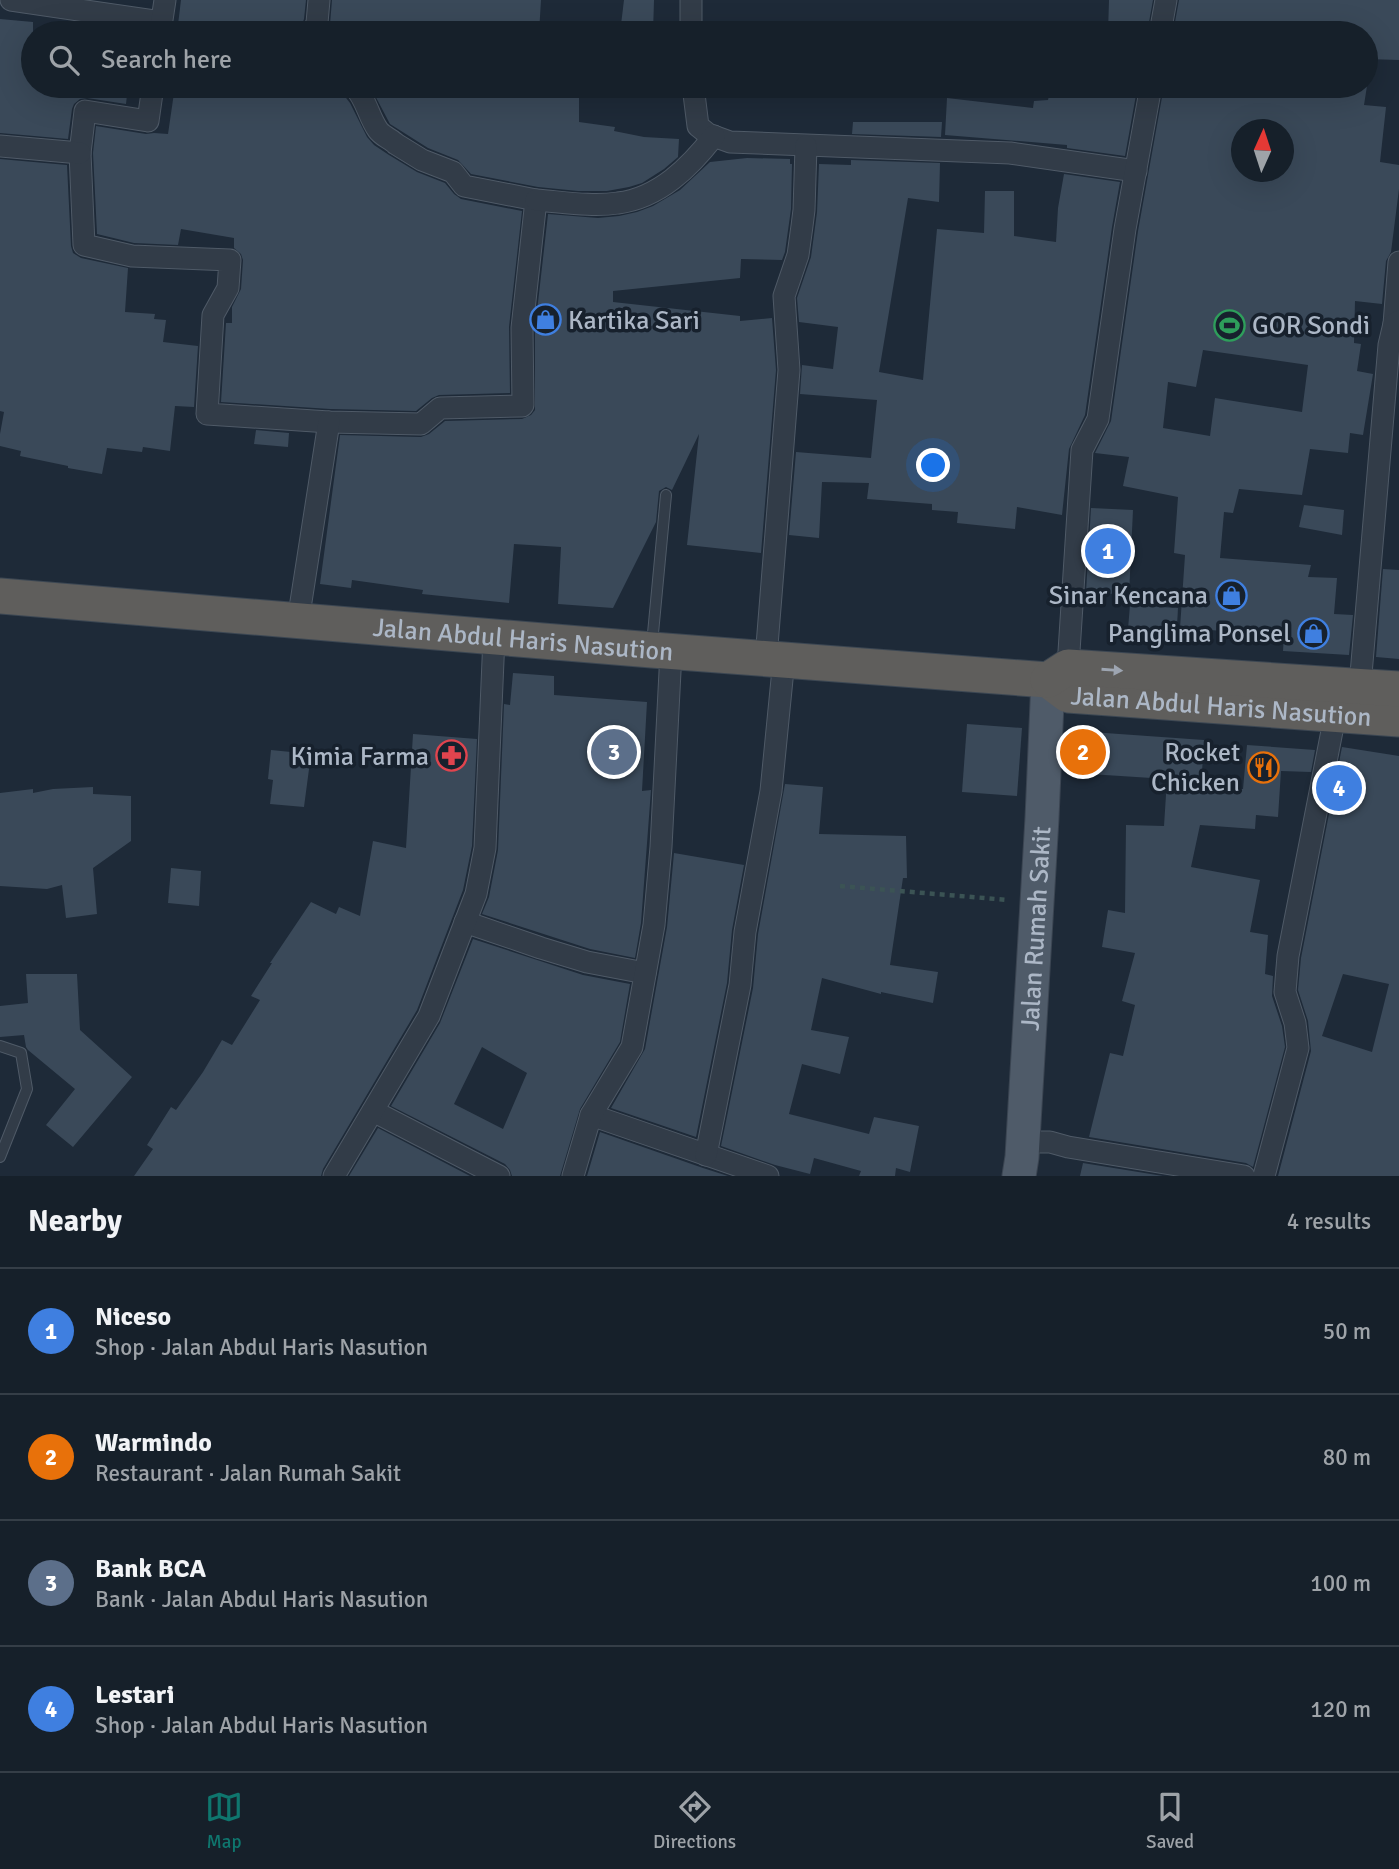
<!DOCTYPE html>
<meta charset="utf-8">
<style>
:root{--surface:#16202a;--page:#232d36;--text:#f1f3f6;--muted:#9ea3a8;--line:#353e47;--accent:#0f766e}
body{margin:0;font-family:Signika,sans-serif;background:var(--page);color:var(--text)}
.compass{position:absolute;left:1231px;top:119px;width:63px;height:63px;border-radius:50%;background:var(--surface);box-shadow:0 7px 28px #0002;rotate:3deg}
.you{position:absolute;left:934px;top:466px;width:24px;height:24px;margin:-18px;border:5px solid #fff;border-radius:50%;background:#1a73e8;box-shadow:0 0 0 10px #1a73e833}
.badge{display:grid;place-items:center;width:46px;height:46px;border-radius:50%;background:var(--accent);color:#fff;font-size:23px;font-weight:700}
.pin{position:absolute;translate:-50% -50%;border:4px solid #fff;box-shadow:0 2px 7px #0006}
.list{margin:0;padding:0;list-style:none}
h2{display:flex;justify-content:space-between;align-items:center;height:91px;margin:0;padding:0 28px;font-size:30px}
h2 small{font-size:23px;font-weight:400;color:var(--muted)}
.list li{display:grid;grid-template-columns:46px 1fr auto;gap:21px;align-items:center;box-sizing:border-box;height:126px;padding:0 28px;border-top:2px solid var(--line)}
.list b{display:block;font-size:26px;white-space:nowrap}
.list p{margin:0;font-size:23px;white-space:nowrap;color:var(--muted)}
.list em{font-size:23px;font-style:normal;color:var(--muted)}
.icon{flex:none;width:38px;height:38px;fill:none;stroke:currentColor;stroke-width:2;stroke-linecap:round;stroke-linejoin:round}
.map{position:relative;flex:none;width:1399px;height:1176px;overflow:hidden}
.search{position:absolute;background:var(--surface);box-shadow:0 7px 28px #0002;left:21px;right:21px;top:21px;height:77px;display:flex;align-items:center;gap:18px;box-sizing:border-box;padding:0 24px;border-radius:38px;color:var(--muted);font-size:26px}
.sheet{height:595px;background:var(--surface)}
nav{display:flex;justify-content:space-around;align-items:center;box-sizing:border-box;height:98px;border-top:2px solid var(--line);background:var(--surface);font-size:19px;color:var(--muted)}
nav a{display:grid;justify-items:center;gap:4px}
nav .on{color:var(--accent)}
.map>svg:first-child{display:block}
</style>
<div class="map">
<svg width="1399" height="1176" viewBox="0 0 1399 1176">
<rect width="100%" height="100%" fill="#1e2a38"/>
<g fill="#3a4959" fill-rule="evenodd">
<path d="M181,0H306L304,19L299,33H177Z"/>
<path d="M332,0H541L539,33H327L330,24Z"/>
<path d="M624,0H654L653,33H620Z"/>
<path d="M1109,0H1153L1147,33H1108Z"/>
<path d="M1179,0H1399V60L1366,59V33H1173Z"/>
<path d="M0,19L33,22V86H128L126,104L87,98L80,99L74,104L72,109L68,139L0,133Z"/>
<path d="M175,86H341L343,94L350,103L367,137L374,145L389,155L417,172L445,183L454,194L461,199L522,211L509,327L510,393L439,395L432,398L416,411L330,409L221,402L226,323H232V307L241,289L243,260L241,254L234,248V238L181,229L178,245L134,243L97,234L93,153L96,126L146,134L154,133L168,134Z"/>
<path d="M370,86H579V122L615,127L614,131L644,137L679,139L678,157L664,169L642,183L629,187L607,191H578L538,187L471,174L458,160L428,148L390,124Z"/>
<path d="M1051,86H1103V90L1136,95L1125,156L1067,148V145L945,135L947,98L1033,108L1034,101L1048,100Z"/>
<path d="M1164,86H1367L1364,105L1386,107L1380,162L1399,165V189L1391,252L1386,261L1382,304L1355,301L1354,343L1361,344L1357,371L1373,374L1363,435L1350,433L1348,453L1310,449L1302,495L1239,489L1233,513L1224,512L1220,558L1311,565L1308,577L1337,578L1334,614L1353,615L1349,655L1283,651L1284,635L1180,628L1185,555L1174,553L1178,497L1123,486L1129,457L1095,453L1111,421L1138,231ZM1242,130H1284V172H1242ZM1203,350L1308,365L1302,412L1215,398L1210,436L1163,428L1168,382L1196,387Z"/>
<path d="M853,122H942L941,137L852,134Z"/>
<path d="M747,158L790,159V164H792L791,209L785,252L782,260L741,259L740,278L613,291V302L740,316V321L772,318L776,370L761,553L687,545L699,434L672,490L666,487L659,491L656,522L613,608L558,604L561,547L514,544L509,603L422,594L423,590L352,580L351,588L320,584L340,435L421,437L429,434L445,421L522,419L531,415L535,410V329L548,214L598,218L619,216L637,212L653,206L680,190L710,162Z"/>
<path d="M0,159L67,165L71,246L73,253L81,258L128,268L125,312L155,314L154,319L166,320L163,342L198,346L194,407L175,406L170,451L143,447L142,452L107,448L102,474L68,468V466L20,456L21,451L0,446V434L4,412L0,411Z"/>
<path d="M851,160L940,163L939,202L908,198L879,372L923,380L937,229L984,233L985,191H1014V236L1056,242L1058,208L1064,174L1120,182L1112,227L1085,415L1069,449L1062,515L1017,507L1015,529L957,523L958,512L932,510V504L867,499L869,483L822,482L819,538L789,535L796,452L871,458L877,400L800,394L802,365L833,369L838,327L799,322L797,298L811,257L817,212L819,164L851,165Z"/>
<path d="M256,430L289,433L288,447L254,444Z"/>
<path d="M1304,505L1344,510L1342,535L1299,527Z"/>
<path d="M1091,508L1133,510L1129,595L1086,592Z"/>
<path d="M1383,569L1399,570V659L1376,657Z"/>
<path d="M1130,605L1178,608L1176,644L1127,641Z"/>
<path d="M513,673L554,676V695L647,702L642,791L651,790L641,923L635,958L590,949L482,914L489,897L498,850L504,704L510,705Z"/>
<path d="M967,724L1022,728L1017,796L962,792Z"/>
<path d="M1077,731L1204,740L1201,788L1243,789L1247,745L1315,750L1311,772L1281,771L1278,817L1256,815L1255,829L1200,825L1191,867L1260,880L1250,932L1268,935L1265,974L1273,976L1272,996L1282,1026L1285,1047L1253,1167L1246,1163L1089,1137L1110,1053L1123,1056L1135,1005L1122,1001L1135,953L1102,947L1108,910L1125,913L1126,825L1164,826L1167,779L1074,773Z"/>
<path d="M413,734L477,739L472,846L463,890L417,1010L323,1169L321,1176H134L153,1149L147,1145L171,1107L176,1110L203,1072L222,1040L232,1045L260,1000L251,996L272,963H270L311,902L336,914L339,907L360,916L373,841L406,848Z"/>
<path d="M1342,747L1399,756V1176H1278L1311,1051L1308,1021L1298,990L1301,958ZM1343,974L1389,984L1372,1052L1322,1036Z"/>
<path d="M271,750L311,754L304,807L270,804L273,780L268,779Z"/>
<path d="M785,784L823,787L819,834L906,836L907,878H903L890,965L938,972L933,1003L881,992V994L822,978L811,1030L849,1037L840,1074L802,1064L789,1114L869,1134L874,1117L919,1126L910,1172L896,1168L895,1176H859L861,1171L814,1158L810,1174L775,1165L721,1146L753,988L758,934Z"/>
<path d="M93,787V794L131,796V841L93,868L97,914L66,918L62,885L47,889L0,886V793L33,789V793L53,789Z"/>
<path d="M674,853L744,865L732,930L727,983L696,1137L611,1108L645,1049L667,927Z"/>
<path d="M171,868L201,871L199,906L168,903Z"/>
<path d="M473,939L583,975L630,984L620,1042L580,1109L560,1176H512L510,1170L505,1164L391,1106L440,1023ZM482,1047L527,1073L503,1129L454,1104Z"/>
<path d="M26,974H77L80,1030L132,1077L73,1147L46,1125L75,1089L28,1050L26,1047L24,1035L0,1037V1006L28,1003Z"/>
<path d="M378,1128L470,1176H349Z"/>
<path d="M600,1132L703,1168L728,1176H587Z"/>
<path d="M1083,1163L1163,1176H1080Z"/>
</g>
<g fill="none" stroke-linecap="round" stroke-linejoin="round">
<defs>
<g id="service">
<path d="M652,644L666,495"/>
<path d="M0,1046L21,1053L27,1089L0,1157"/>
</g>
<g id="minor">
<path d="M11,0L161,22"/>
<path d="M691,0V33"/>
<path d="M160,33L165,0"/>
<path d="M312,33L317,23L319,0"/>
<path d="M1160,33L1166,0"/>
<path d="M153,86L148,121L85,111L80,153L84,245L132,256L230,260L228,288L213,315L207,414L329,422L421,424L440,408L522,406L523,405L522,328L536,200L464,186L453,172L422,160L396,144C391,139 382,136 378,130C368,116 367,100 354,86"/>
<path d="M693,86L698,126L708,134L730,142L1010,153L1136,171"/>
<path d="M0,146L80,153"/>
<path d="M536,200C563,202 592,207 618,203C659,198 690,167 714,136"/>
<path d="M1394,324L1399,262"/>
<path d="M298,621L329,422"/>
<path d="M766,658L789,370L784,296L798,255L802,226L804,210L806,146"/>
<path d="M1068,667L1082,450L1098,419L1125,229L1151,86"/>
<path d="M1360,686L1389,345L1394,324L1399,321"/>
<path d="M465,922L541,948L587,962L645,973"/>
<path d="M373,1111L499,1176"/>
<path d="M591,1115L768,1176"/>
<path d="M1023,1142H1050L1068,1147L1244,1176"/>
<path d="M706,1155L740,985L745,932L771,791L784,659"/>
<path d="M334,1176L429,1016L476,894L485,848L494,637"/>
<path d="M573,1176L591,1115L632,1047L654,925L661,847L671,652"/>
<path d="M1264,1176L1298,1048L1295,1023L1285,992L1288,956L1332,731L1333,714"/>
</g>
<g id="primary">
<path id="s1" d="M1019,1176L1022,1157L1042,818L1048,680"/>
</g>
<g id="trunk">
<path id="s2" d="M0,596L652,650L1048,680L1068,695L1399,719"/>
<path d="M1048,680L1068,667L1399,689"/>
</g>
</defs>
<use href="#service" stroke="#4f5a67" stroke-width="12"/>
<use href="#minor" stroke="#4f5a67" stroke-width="23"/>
<use href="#primary" stroke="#3b4552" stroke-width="35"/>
<use href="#trunk" stroke="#3c4753" stroke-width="37"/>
<path stroke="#3b5354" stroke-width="4.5" stroke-dasharray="5 5" stroke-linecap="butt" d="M840,886L1008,900"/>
<use href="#service" stroke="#323c48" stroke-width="10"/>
<use href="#minor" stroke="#323c48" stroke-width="21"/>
<use href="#primary" stroke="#4f5b69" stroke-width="33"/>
<use href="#trunk" stroke="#5f5e5c" stroke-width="35"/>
</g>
<defs><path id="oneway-solid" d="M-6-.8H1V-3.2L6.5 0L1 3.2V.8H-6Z" transform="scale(1.75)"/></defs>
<use fill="#9da5b1" href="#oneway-solid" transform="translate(1112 670) rotate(4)"/>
<defs>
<symbol id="shop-ring" viewBox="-11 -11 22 22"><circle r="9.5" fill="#17212d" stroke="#3f7fe0" stroke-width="1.5"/><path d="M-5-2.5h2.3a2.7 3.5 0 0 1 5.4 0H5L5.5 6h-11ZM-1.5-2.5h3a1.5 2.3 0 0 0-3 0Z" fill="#3f7fe0"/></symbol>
<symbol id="stadium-ring" viewBox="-11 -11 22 22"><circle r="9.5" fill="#17212d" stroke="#2e9e5b" stroke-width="1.5"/><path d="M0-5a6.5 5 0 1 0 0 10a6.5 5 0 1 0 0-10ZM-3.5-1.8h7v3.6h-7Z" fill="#2e9e5b"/></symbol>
<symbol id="pharmacy-ring" viewBox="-11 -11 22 22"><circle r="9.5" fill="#17212d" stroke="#e0444e" stroke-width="1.5"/><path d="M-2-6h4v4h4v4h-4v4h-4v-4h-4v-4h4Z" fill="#e0444e"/></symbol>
<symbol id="restaurant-ring" viewBox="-11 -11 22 22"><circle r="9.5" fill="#17212d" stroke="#e8710a" stroke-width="1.5"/><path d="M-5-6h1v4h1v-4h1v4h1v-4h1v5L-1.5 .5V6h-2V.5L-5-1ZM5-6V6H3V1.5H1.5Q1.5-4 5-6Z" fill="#e8710a"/></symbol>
</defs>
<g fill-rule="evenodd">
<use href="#shop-ring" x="528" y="302" width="35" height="35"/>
<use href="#stadium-ring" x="1212" y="308" width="35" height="35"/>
<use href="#shop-ring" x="1214" y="578" width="35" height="35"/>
<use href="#shop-ring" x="1296" y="616" width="35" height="35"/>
<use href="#pharmacy-ring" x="434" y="738" width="35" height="35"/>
<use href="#restaurant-ring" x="1246" y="750" width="35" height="35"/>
</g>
<g text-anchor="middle" stroke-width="7" stroke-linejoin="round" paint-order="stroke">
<g font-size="26" fill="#acb7c6" stroke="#17212d" text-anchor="end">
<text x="568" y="329" text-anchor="start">Kartika Sari</text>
<text x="1252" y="334" text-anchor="start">GOR Sondi</text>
<text x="1208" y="604">Sinar Kencana</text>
<text x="1291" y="642">Panglima Ponsel</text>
<text x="1240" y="761">Rocket<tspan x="1240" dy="30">Chicken</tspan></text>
<text x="429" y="765">Kimia Farma</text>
</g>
<g font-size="26" fill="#acb7c6" stroke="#17212d">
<text dy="9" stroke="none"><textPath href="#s2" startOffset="525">Jalan Abdul Haris Nasution</textPath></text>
<text dy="9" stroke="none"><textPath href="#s2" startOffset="1230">Jalan Abdul Haris Nasution</textPath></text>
<text dy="9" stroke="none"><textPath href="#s1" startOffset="248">Jalan Rumah Sakit</textPath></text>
</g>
</g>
</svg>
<svg class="compass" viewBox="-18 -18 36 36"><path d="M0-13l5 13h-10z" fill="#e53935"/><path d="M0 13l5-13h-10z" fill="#9ea3a8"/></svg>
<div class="you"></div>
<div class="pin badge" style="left:1108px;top:551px;background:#3f7fe0">1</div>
<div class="pin badge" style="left:1083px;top:752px;background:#e8710a">2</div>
<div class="pin badge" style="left:614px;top:752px;background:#5c6f8a">3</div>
<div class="pin badge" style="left:1339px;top:788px;background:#3f7fe0">4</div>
<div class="search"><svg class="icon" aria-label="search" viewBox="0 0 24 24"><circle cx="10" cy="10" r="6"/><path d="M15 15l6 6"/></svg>Search here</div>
</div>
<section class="sheet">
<h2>Nearby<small>4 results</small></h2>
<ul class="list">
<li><span class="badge" style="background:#3f7fe0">1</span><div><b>Niceso</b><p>Shop · Jalan Abdul Haris Nasution</p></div><em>50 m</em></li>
<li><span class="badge" style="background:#e8710a">2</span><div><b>Warmindo</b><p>Restaurant · Jalan Rumah Sakit</p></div><em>80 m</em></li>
<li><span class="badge" style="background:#5c6f8a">3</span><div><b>Bank BCA</b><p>Bank · Jalan Abdul Haris Nasution</p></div><em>100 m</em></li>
<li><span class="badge" style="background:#3f7fe0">4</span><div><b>Lestari</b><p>Shop · Jalan Abdul Haris Nasution</p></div><em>120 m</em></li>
</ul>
</section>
<nav>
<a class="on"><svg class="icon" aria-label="map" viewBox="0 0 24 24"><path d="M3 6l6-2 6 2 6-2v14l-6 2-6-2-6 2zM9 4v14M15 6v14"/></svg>Map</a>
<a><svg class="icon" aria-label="directions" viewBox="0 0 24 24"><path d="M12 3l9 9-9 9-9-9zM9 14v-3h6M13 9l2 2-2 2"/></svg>Directions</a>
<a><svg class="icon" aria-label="saved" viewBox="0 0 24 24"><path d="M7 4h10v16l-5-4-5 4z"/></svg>Saved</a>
</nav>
